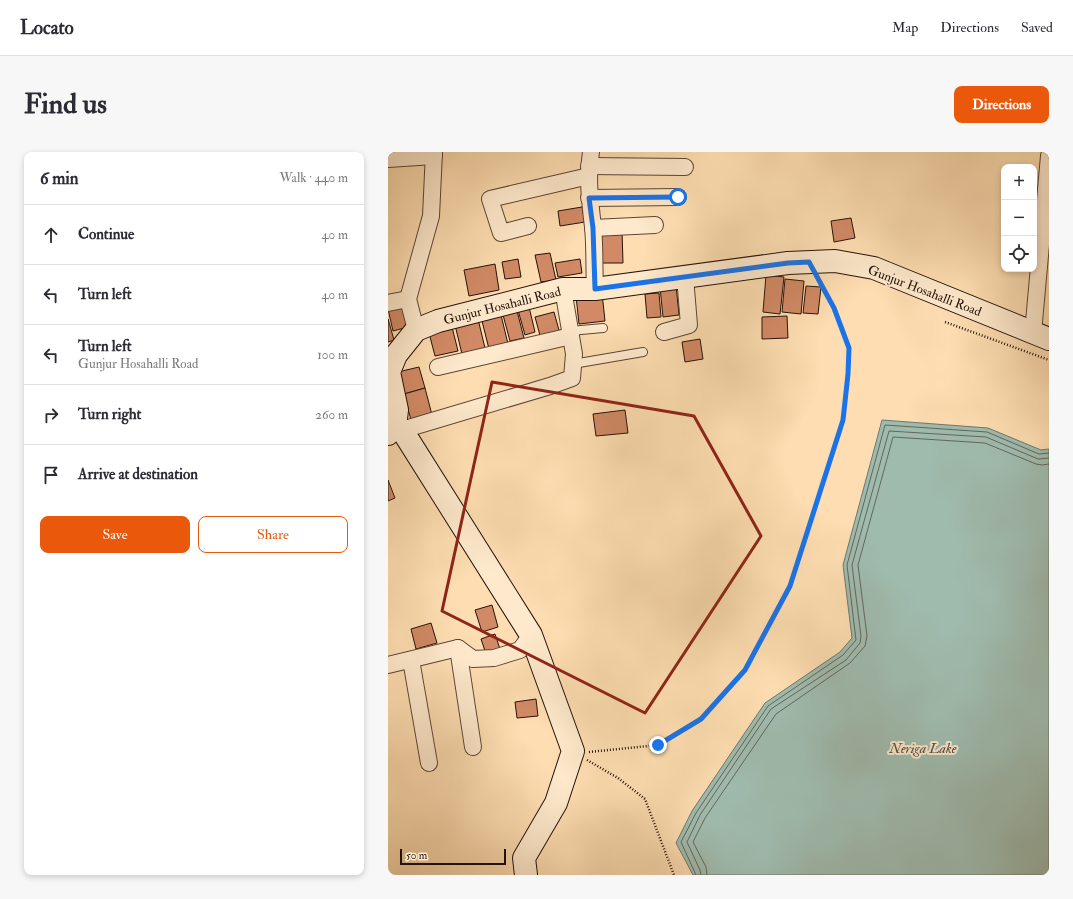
<!DOCTYPE html>
<meta charset="utf-8">
<style>
:root{--surface:#fff;--page:#f7f7f7;--text:#2b2b33;--muted:#7c7c81;--line:#e1e1e2;--accent:#ea580c}
body{margin:0;font-family:"IM FELL Double Pica",serif;background:var(--page);color:var(--text)}
.controls{position:absolute;right:12px;top:12px;display:grid;overflow:hidden;border-radius:8px;box-shadow:0 2px 6px #0003}
.controls button{width:36px;height:36px;display:grid;place-items:center;padding:0;border:0;border-bottom:1px solid var(--line);background:var(--surface);color:var(--text);font:20px sans-serif}
.scale{position:absolute;left:12px;bottom:10px;width:106px;box-sizing:border-box;padding-left:4px;border:2px solid #26120b;border-top:0;font-size:11px;line-height:14px;white-space:nowrap;color:#26120b;-webkit-text-stroke:3px #fee9cc;paint-order:stroke}
.stop{position:absolute;width:12px;height:12px;margin:-9px;border:3px solid #1a73e8;border-radius:50%;background:#fff}
.stop.end{background:#1a73e8;border-color:#fff;box-shadow:0 1px 4px #0008}
.list{margin:0;padding:0;list-style:none}
h2{display:flex;justify-content:space-between;align-items:center;height:52px;margin:0;padding:0 16px;font-size:17px}
h2 small{font-size:13px;font-weight:400;color:var(--muted)}
.list li{display:grid;grid-template-columns:26px 1fr auto;gap:12px;align-items:center;box-sizing:border-box;height:60px;padding:0 16px;border-top:1px solid var(--line)}
.list b{display:block;font-size:15px;white-space:nowrap}
.list p{margin:0;font-size:13px;white-space:nowrap;color:var(--muted)}
.list em{font-size:13px;font-style:normal;color:var(--muted)}
.actions{display:flex;gap:8px;padding:12px 16px}
.actions a{flex:1;padding:9px 0;border:1px solid var(--accent);border-radius:8px;text-align:center;font-size:14px;color:var(--accent)}
.actions .main{background:var(--accent);color:#fff}
.icon{flex:none;width:22px;height:22px;fill:none;stroke:currentColor;stroke-width:2;stroke-linecap:round;stroke-linejoin:round}
.map{position:relative;flex:none;width:661px;height:723px;overflow:hidden;border-radius:8px}
header{display:flex;align-items:center;gap:24px;box-sizing:border-box;height:56px;padding:0 20px;background:var(--surface);border-bottom:1px solid var(--line)}
header strong{font-size:19px}
nav{display:flex;gap:22px;margin-inline-start:auto;font-size:14px}
.intro{display:flex;align-items:center;justify-content:space-between;box-sizing:border-box;height:96px;padding:0 24px}
h1{margin:0;font-size:28px}
.button{padding:10px 18px;border-radius:8px;background:var(--accent);color:#fff;font-size:14px;font-weight:700}
main{display:flex;gap:24px;padding:0 24px}
aside{flex:1;background:var(--surface);border-radius:8px;box-shadow:0 2px 6px #0003}
.map>svg:first-child{display:block}
</style>
<header>
<strong>Locato</strong>
<nav><a>Map</a><a>Directions</a><a>Saved</a></nav>
</header>
<div class="intro"><h1>Find us</h1><a class="button">Directions</a></div>
<main>
<aside>
<h2>6 min<small>Walk · 440 m</small></h2>
<ul class="list">
<li><svg class="icon" aria-label="ahead" viewBox="0 0 24 24"><path d="M12 20V5M6 11l6-6 6 6"/></svg><div><b>Continue</b></div><em>40 m</em></li>
<li><svg class="icon" aria-label="left" viewBox="0 0 24 24"><path d="M17 20v-9H6M10 6l-5 5 5 5"/></svg><div><b>Turn left</b></div><em>40 m</em></li>
<li><svg class="icon" aria-label="left" viewBox="0 0 24 24"><path d="M17 20v-9H6M10 6l-5 5 5 5"/></svg><div><b>Turn left</b><p>Gunjur Hosahalli Road</p></div><em>100 m</em></li>
<li><svg class="icon" aria-label="right" viewBox="0 0 24 24"><path d="M7 20v-9h11M14 6l5 5-5 5"/></svg><div><b>Turn right</b></div><em>260 m</em></li>
<li><svg class="icon" aria-label="arrive" viewBox="0 0 24 24"><path d="M6 21V4h12l-3 4 3 4H6"/></svg><div><b>Arrive at destination</b></div></li>
</ul>
<div class="actions"><a class="main">Save</a><a>Share</a></div>
</aside>
<div class="map">
<svg width="661" height="723" viewBox="0 0 661 723">
<rect width="100%" height="100%" fill="#fdddb1"/>
<filter id="stains"><feTurbulence type="fractalNoise" baseFrequency=".005" numOctaves="4"/><feColorMatrix values="0 0 0 0 .2 0 0 0 0 .09 0 0 0 0 .02 0 0 0 .5 -.17"/></filter>
<radialGradient id="worn" r=".72"><stop offset=".6" stop-color="#630" stop-opacity="0"/><stop offset="1" stop-color="#630" stop-opacity=".3"/></radialGradient>
<path fill="#9fbbae" stroke="#6f776d" d="M494,268L600,276L653,298L661,297V723H305L288,691L304,659L377,551L452,500L464,486L455,413Z"/>
<g fill="none" stroke-linecap="round" stroke-linejoin="round">
<g stroke="#62665c" stroke-width="1">
<path d="M308,723L293,690L308,661L380,554L455,503L468,488L459,413L497,273L599,280L651,302L661,301"/>
<path d="M313,723L312,718L299,690L312,663L383,557L458,508L472,491L473,484L464,413L501,279L598,285L650,307L661,306"/>
<path d="M319,723L318,715L305,690L317,666L388,562L462,511L477,494L479,484L470,413L505,285L597,291L648,312L654,313L661,312"/>
</g>
</g>
<g fill="#d18a65" stroke="#26120b">
<path d="M194,55L197,70L172,74L170,59Z"/>
<path d="M463,66L467,86L446,90L443,69Z"/>
<path d="M234,79L235,111H210V80Z"/>
<path d="M162,101L168,128L153,130L147,103Z"/>
<path d="M130,107L133,125L117,127L114,110Z"/>
<path d="M192,107L194,121L170,125L167,111Z"/>
<path d="M107,112L111,138L81,144L76,118Z"/>
<path d="M378,123L396,125L392,162L375,160Z"/>
<path d="M397,127L416,129L413,162L394,160Z"/>
<path d="M288,133L291,163L275,165L272,135Z"/>
<path d="M418,134L433,135L430,162L415,161Z"/>
<path d="M214,141L217,169L191,172L188,144Z"/>
<path d="M271,141L273,165L259,166L257,142Z"/>
<path d="M17,152L24,174L5,179L0,157Z"/>
<path d="M141,155L147,180L137,183L130,158Z"/>
<path d="M129,159L136,186L122,189L115,163Z"/>
<path d="M166,160L172,182L153,187L147,165Z"/>
<path d="M113,163L120,192L101,197L94,169Z"/>
<path d="M399,164L400,186L374,187V165Z"/>
<path d="M0,167L6,188L0,190Z"/>
<path d="M90,167L97,196L74,202L67,173Z"/>
<path d="M64,175L70,199L47,204L41,181Z"/>
<path d="M312,187L315,207L297,210L294,190Z"/>
<path d="M31,215L37,236L16,242L10,220Z"/>
<path d="M37,236L44,263L23,268L16,242Z"/>
<path d="M237,258L240,281L208,284L205,262Z"/>
<path d="M0,328L7,346L0,349Z"/>
<path d="M104,453L110,475L94,480L87,458Z"/>
<path d="M43,471L49,491L28,497L23,477Z"/>
<path d="M107,482L112,497L98,502L93,487Z"/>
<path d="M148,547L150,564L129,566L127,550Z"/>
</g>
<g fill="none" stroke-linecap="round" stroke-linejoin="round">
<defs>
<g id="lane">
<path d="M182,179L215,176"/>
<path d="M185,212L255,200"/>
</g>
<g id="street">
<path d="M203,0C199,25 202,50 205,75C207,95 206,116 207,137"/>
<path d="M0,7L46,4"/>
<path d="M201,14L297,15"/>
<path d="M201,46L290,45"/>
<path d="M140,74L113,81L102,47L201,24"/>
<path d="M205,76L267,73"/>
<path d="M0,151L20,147"/>
<path d="M28,178L20,147L43,64L46,0"/>
<path d="M276,180L301,173L297,125"/>
<path d="M645,181L661,4"/>
<path d="M50,215L183,184"/>
<path d="M14,278L162,234L184,226L186,202L175,137"/>
<path d="M70,496L85,595"/>
<path d="M23,508L41,611"/>
<path d="M0,513L70,496L85,507L106,506L132,498L143,483"/>
</g>
<g id="secondary">
<path d="M7,275L14,278L143,483L185,599L168,651L136,706L138,723"/>
<path d="M0,282L7,275L9,258L1,220L8,203L28,178L50,169L175,137H207L400,111L447,109L486,116L661,187"/>
</g>
</defs>
<use href="#lane" stroke="#5c4534" stroke-width="10"/>
<use href="#street" stroke="#5c4534" stroke-width="18"/>
<use href="#secondary" stroke="#26120b" stroke-width="24"/>
<g stroke="#26120b" stroke-width="2.5" stroke-dasharray="1 2" stroke-linecap="butt">
<path d="M557,170L661,208"/>
<path d="M201,600L270,593L313,567L357,519L402,434L455,268L460,222L461,196L446,156L430,127"/>
<path d="M199,608L230,626L257,647L286,723"/>
</g>
<use href="#lane" stroke="#fee9cc" stroke-width="8"/>
<use href="#street" stroke="#fee9cc" stroke-width="16"/>
<use href="#secondary" stroke="#fee9cc" stroke-width="22"/>
</g>
<g fill="none" stroke-linecap="round" stroke-linejoin="round">
<path stroke="#1a73e8" stroke-width="5" d="M270,593L313,567L357,518L402,434L455,268L460,222L461,196L446,156L421,110L400,111L207,137L205,76L201,46L290,45"/>
</g>
<path fill="none" stroke="#8f2418" stroke-width="3" stroke-linejoin="round" d="M104,230L306,264L373,384L257,561L54,459Z"/>
<g text-anchor="middle" stroke-width="4" stroke-linejoin="round" paint-order="stroke">
<g font-size="13" fill="#26120b" stroke="#fee9cc">
<text transform="translate(537 138) rotate(21)" y="5">Gunjur Hosahalli Road</text>
<text transform="translate(114 153) rotate(-14)" y="5">Gunjur Hosahalli Road</text>
</g>
<g font-size="14" font-style="italic" fill="#504d44" stroke="#fee9cc">
<text x="535" y="601">Neriga Lake</text>
</g>
</g>
<rect width="100%" height="100%" filter="url(#stains)"/>
<rect width="100%" height="100%" fill="url(#worn)"/>
</svg>
<div class="controls">
<button>+</button>
<button>−</button>
<button><svg class="icon" aria-label="locate" viewBox="0 0 24 24"><circle cx="12" cy="12" r="6"/><path d="M12 2v4M12 18v4M2 12h4M18 12h4"/></svg></button>
</div>
<div class="scale">50 m</div>
<div class="stop" style="left:290px;top:45px"></div>
<div class="stop end" style="left:270px;top:593px"></div>
</div>
</main>
